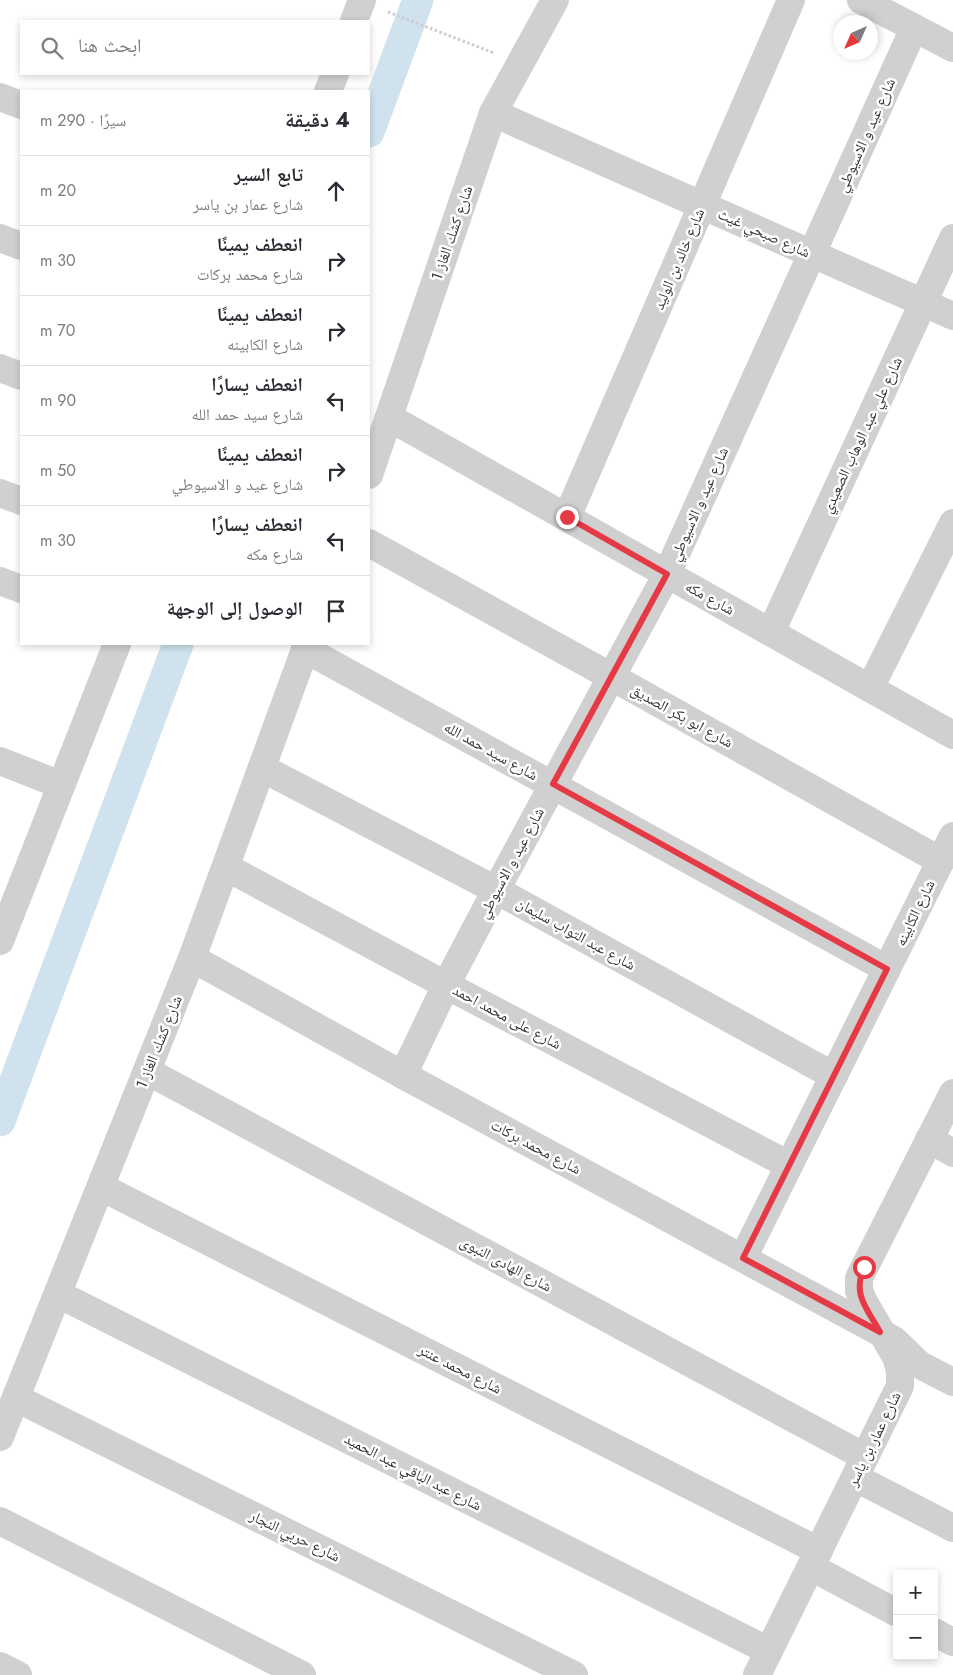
<!DOCTYPE html>
<html lang="ar">
<meta charset="utf-8">
<style>
:root{--surface:#fff;--page:#f2f2f3;--text:#2b2b33;--muted:#7c7c81;--line:#e1e1e2}
body{margin:0;font-family:Jost,"Noto Naskh Arabic",sans-serif;background:var(--page);color:var(--text);direction:rtl}
.controls{position:absolute;right:15px;bottom:15px;display:grid;overflow:hidden;border-radius:0px;box-shadow:0 2px 8px #0003}
.controls button{width:45px;height:45px;display:grid;place-items:center;padding:0;border:0;border-bottom:1px solid var(--line);background:var(--surface);color:var(--text);font:25px sans-serif}
.compass{position:absolute;left:833px;top:15px;width:45px;height:45px;border-radius:50%;background:var(--surface);box-shadow:0 2px 8px #0003;rotate:225deg}
.stop{position:absolute;width:15px;height:15px;margin:-11px;border:4px solid #e63946;border-radius:50%;background:#fff}
.stop.end{background:#e63946;border-color:#fff;box-shadow:0 1px 5px #0008}
.list{margin:0;padding:0;list-style:none}
h2{display:flex;justify-content:space-between;align-items:center;height:65px;margin:0;padding:0 20px;font-size:21px}
h2 small{font-size:16px;font-weight:400;color:var(--muted)}
.list li{display:grid;grid-template-columns:32px 1fr auto;gap:15px;align-items:center;box-sizing:border-box;height:70px;padding:0 20px;border-top:1px solid var(--line)}
.list b{display:block;font-size:19px;white-space:nowrap}
.list p{margin:0;font-size:16px;white-space:nowrap;color:var(--muted)}
.list em{font-size:16px;font-style:normal;color:var(--muted)}
.icon{flex:none;width:28px;height:28px;fill:none;stroke:currentColor;stroke-width:2;stroke-linecap:round;stroke-linejoin:round}
.map{position:relative;flex:none;width:953px;height:1675px;overflow:hidden;direction:ltr}
.search{position:absolute;background:var(--surface);box-shadow:0 2px 8px #0003;left:20px;top:20px;width:350px;height:55px;display:flex;align-items:center;gap:12px;box-sizing:border-box;padding:0 18px;border-radius:0px;color:var(--muted);font-size:19px}
.panel{position:absolute;background:var(--surface);box-shadow:0 2px 8px #0003;left:20px;top:90px;width:350px;height:555px;border-radius:0px;direction:rtl}
.map>svg:first-child{display:block}
</style>
<div class="map">
<svg width="953" height="1675" viewBox="0 0 953 1675">
<rect width="100%" height="100%" fill="#fff"/>
<g fill="none" stroke-linecap="round" stroke-linejoin="round">
<g stroke="#cfe2ee" stroke-width="31">
<path d="M369,132L418,0"/>
<path d="M0,1121L178,644"/>
</g>
<path stroke="#cdcdcd" stroke-width="3" stroke-dasharray="2.5 2.5" stroke-linecap="butt" d="M388,12L494,53"/>
<g stroke="#d0d0d0" stroke-width="28">
<path d="M861,0L953,48"/>
<path d="M354,21L362,0"/>
<path d="M328,91L335,74"/>
<path d="M0,97L21,105"/>
<path d="M493,113L953,316"/>
<path d="M0,238L21,246"/>
<path d="M0,368L21,376"/>
<path d="M390,418L953,735"/>
<path d="M369,475L493,113L555,0"/>
<path d="M0,493L21,501"/>
<path d="M567,517L791,0"/>
<path d="M369,543L612,677L941,861"/>
<path d="M0,581L21,589"/>
<path d="M771,632L953,238"/>
<path d="M305,649L887,969"/>
<path d="M870,688L953,523"/>
<path d="M0,761L61,785"/>
<path d="M262,768L496,890L834,1076"/>
<path d="M226,867L446,985L789,1165"/>
<path d="M0,941L117,644"/>
<path d="M192,958L403,1075L894,1340L920,1365L953,1382"/>
<path d="M147,1071L865,1457"/>
<path d="M403,1075L446,985L496,890L667,574L914,28"/>
<path d="M929,1139L953,1153"/>
<path d="M101,1187L819,1551"/>
<path d="M743,1258L953,836"/>
<path d="M58,1294L769,1651"/>
<path d="M16,1398L574,1675"/>
<path d="M0,1437L192,958L307,644"/>
<path d="M856,1478L953,1528"/>
<path d="M0,1521L302,1675"/>
<path d="M811,1567L897,1613"/>
<path d="M934,1632L953,1642"/>
<path d="M0,1666L18,1675"/>
<path d="M757,1675L900,1386V1371L896,1357L864,1302L859,1291V1278L953,1093"/>
</g>
</g>
<g fill="none" stroke-linecap="round" stroke-linejoin="round">
<path stroke="#e63946" stroke-width="6" d="M567,517L667,574L553,784L887,969L743,1258L880,1332C867,1308 852,1295 864,1267"/>
</g>
<g text-anchor="middle" stroke-width="5" stroke-linejoin="round" paint-order="stroke">
<g font-size="15" fill="#333" stroke="#fff">
<text transform="translate(866 135) rotate(-66)" y="5">شارع عيد و الاسيوطي</text>
<text transform="translate(452 233) rotate(-71)" y="5">شارع كشك الغاز 1</text>
<text transform="translate(764 233) rotate(24)" y="5">شارع صبحي غيث</text>
<text transform="translate(679 259) rotate(-67)" y="5">شارع خالد بن الوليد</text>
<text transform="translate(862 435) rotate(-65)" y="5">شارع علي عبد الوهاب الصعيدي</text>
<text transform="translate(699 504) rotate(-66)" y="5">شارع عيد و الاسيوطي</text>
<text transform="translate(710 598) rotate(29)" y="5">شارع مكه</text>
<text transform="translate(682 716) rotate(29)" y="5">شارع ابو بكر الصديق</text>
<text transform="translate(491 751) rotate(29)" y="5">شارع سيد حمد الله</text>
<text transform="translate(511 863) rotate(-62)" y="5">شارع عيد و الاسيوطي</text>
<text transform="translate(915 913) rotate(-64)" y="5">شارع الكابينه</text>
<text transform="translate(576 934) rotate(29)" y="5">شارع عبد التواب سليمان</text>
<text transform="translate(507 1017) rotate(28)" y="5">شارع على محمد احمد</text>
<text transform="translate(159 1042) rotate(-68)" y="5">شارع كشك الغاز 1</text>
<text transform="translate(536 1147) rotate(28)" y="5">شارع محمد بركات</text>
<text transform="translate(506 1264) rotate(28)" y="5">شارع الهادى النبوى</text>
<text transform="translate(460 1369) rotate(27)" y="5">شارع محمد عنتر</text>
<text transform="translate(874 1439) rotate(-64)" y="5">شارع عمار بن ياسر</text>
<text transform="translate(413 1472) rotate(27)" y="5">شارع عبد الباقي عبد الحميد</text>
<text transform="translate(295 1536) rotate(26)" y="5">شارع حربي النجار</text>
</g>
</g>
</svg>
<div class="controls">
<button>+</button>
<button>−</button>
</div>
<svg class="compass" viewBox="-18 -18 36 36"><path d="M0-13l5 13h-10z" fill="#e53935"/><path d="M0 13l5-13h-10z" fill="#7c7c81"/></svg>
<div class="stop" style="left:864px;top:1267px"></div>
<div class="stop end" style="left:567px;top:517px"></div>
<div class="search"><svg class="icon" aria-label="search" viewBox="0 0 24 24"><circle cx="10" cy="10" r="6"/><path d="M15 15l6 6"/></svg>ابحث هنا</div>
<section class="panel">
<h2>4 دقيقة<small>سيرًا · 290 m</small></h2>
<ul class="list">
<li><svg class="icon" aria-label="ahead" viewBox="0 0 24 24"><path d="M12 20V5M6 11l6-6 6 6"/></svg><div><b>تابع السير</b><p>شارع عمار بن ياسر</p></div><em>20 m</em></li>
<li><svg class="icon" aria-label="right" viewBox="0 0 24 24"><path d="M7 20v-9h11M14 6l5 5-5 5"/></svg><div><b>انعطف يمينًا</b><p>شارع محمد بركات</p></div><em>30 m</em></li>
<li><svg class="icon" aria-label="right" viewBox="0 0 24 24"><path d="M7 20v-9h11M14 6l5 5-5 5"/></svg><div><b>انعطف يمينًا</b><p>شارع الكابينه</p></div><em>70 m</em></li>
<li><svg class="icon" aria-label="left" viewBox="0 0 24 24"><path d="M17 20v-9H6M10 6l-5 5 5 5"/></svg><div><b>انعطف يسارًا</b><p>شارع سيد حمد الله</p></div><em>90 m</em></li>
<li><svg class="icon" aria-label="right" viewBox="0 0 24 24"><path d="M7 20v-9h11M14 6l5 5-5 5"/></svg><div><b>انعطف يمينًا</b><p>شارع عيد و الاسيوطي</p></div><em>50 m</em></li>
<li><svg class="icon" aria-label="left" viewBox="0 0 24 24"><path d="M17 20v-9H6M10 6l-5 5 5 5"/></svg><div><b>انعطف يسارًا</b><p>شارع مكه</p></div><em>30 m</em></li>
<li><svg class="icon" aria-label="arrive" viewBox="0 0 24 24"><path d="M6 21V4h12l-3 4 3 4H6"/></svg><div><b>الوصول إلى الوجهة</b></div></li>
</ul>
</section>
</div>
